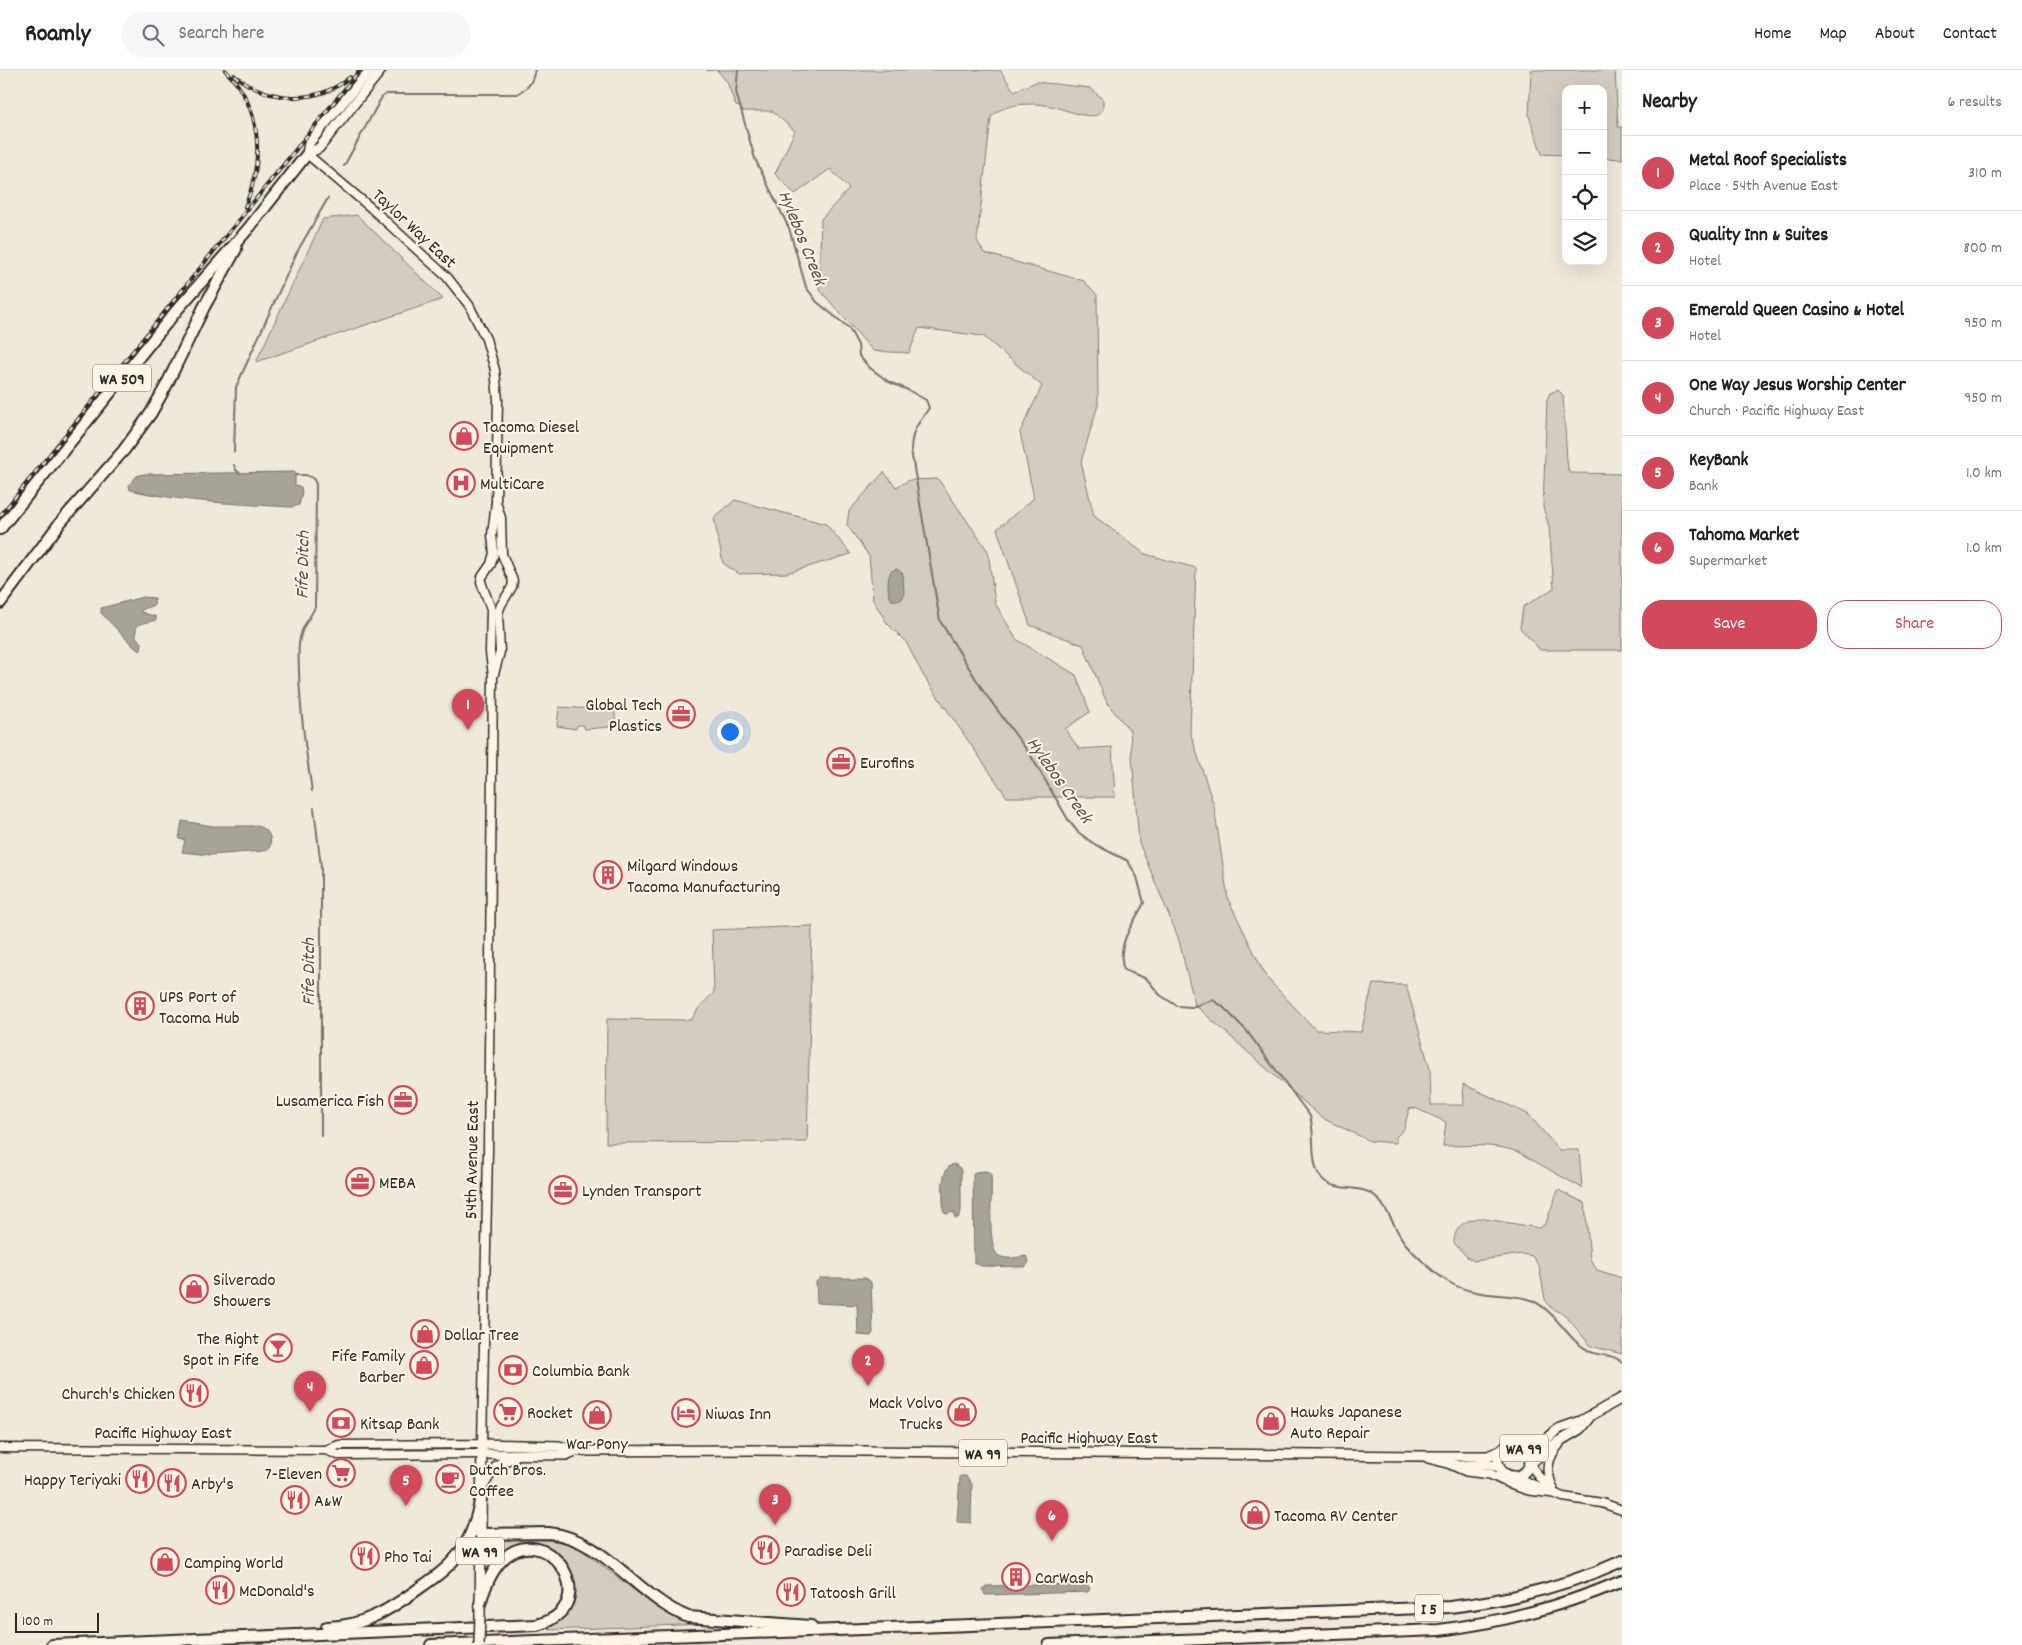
<!DOCTYPE html>
<meta charset="utf-8">
<style>
:root{--surface:#fff;--page:#f6f6f6;--text:#202124;--muted:#757577;--line:#e0e0e0;--accent:#d1495b}
body{margin:0;font-family:Dekko,sans-serif;background:var(--page);color:var(--text)}
.controls{position:absolute;right:15px;top:15px;display:grid;overflow:hidden;border-radius:10px;box-shadow:0 5px 20px #0002}
.controls button{width:45px;height:45px;display:grid;place-items:center;padding:0;border:0;border-bottom:1px solid var(--line);background:var(--surface);color:var(--text);font:25px sans-serif}
.scale{position:absolute;left:15px;bottom:12px;width:84px;box-sizing:border-box;padding-left:5px;border:2px solid #2b2b2b;border-top:0;font-size:14px;line-height:18px;white-space:nowrap;color:#2b2b2b;-webkit-text-stroke:4px #fcf5e5;paint-order:stroke}
.you{position:absolute;left:729px;top:661px;width:18px;height:18px;margin:-12px;border:4px solid #fff;border-radius:50%;background:#1a73e8;box-shadow:0 0 0 8px #1a73e833}
.badge{display:grid;place-items:center;width:32px;height:32px;border-radius:50%;background:var(--accent);color:#fff;font-size:16px;font-weight:700}
.pin{position:absolute;translate:-50% -41px;filter:drop-shadow(0 1px 2px #0008)}
.pin::after{content:'';position:absolute;top:26px;width:18px;height:15px;background:inherit;clip-path:polygon(0 0,100% 0,50% 100%)}
.list{margin:0;padding:0;list-style:none}
h2{display:flex;justify-content:space-between;align-items:center;height:65px;margin:0;padding:0 20px;font-size:21px}
h2 small{font-size:16px;font-weight:400;color:var(--muted)}
.list li{display:grid;grid-template-columns:32px 1fr auto;gap:15px;align-items:center;box-sizing:border-box;height:75px;padding:0 20px;border-top:1px solid var(--line)}
.list b{display:block;font-size:19px;white-space:nowrap}
.list p{margin:0;font-size:16px;white-space:nowrap;color:var(--muted)}
.list em{font-size:16px;font-style:normal;color:var(--muted)}
.actions{display:flex;gap:10px;padding:15px 20px}
.actions a{flex:1;padding:11px 0;border:1px solid var(--accent);border-radius:20px;text-align:center;font-size:18px;color:var(--accent)}
.actions .main{background:var(--accent);color:#fff}
.icon{flex:none;width:28px;height:28px;fill:none;stroke:currentColor;stroke-width:2;stroke-linecap:round;stroke-linejoin:round}
.map{position:relative;flex:none;width:1622px;height:1575px;overflow:hidden}
header{display:flex;align-items:center;gap:30px;box-sizing:border-box;height:70px;padding:0 25px;background:var(--surface);border-bottom:1px solid var(--line)}
header strong{font-size:24px}
nav{display:flex;gap:28px;margin-inline-start:auto;font-size:18px}
.search{width:350px;height:45px;background:var(--page);display:flex;align-items:center;gap:12px;box-sizing:border-box;padding:0 18px;border-radius:28px;color:var(--muted);font-size:19px}
main{display:flex}
aside{flex:1;background:var(--surface)}
.map>svg:first-child{display:block}
</style>
<header>
<strong>Roamly</strong>
<div class="search"><svg class="icon" aria-label="search" viewBox="0 0 24 24"><circle cx="10" cy="10" r="6"/><path d="M15 15l6 6"/></svg>Search here</div>
<nav><a>Home</a><a>Map</a><a>About</a><a>Contact</a></nav>
</header>
<main>
<div class="map">
<svg width="1622" height="1575" viewBox="0 0 1622 1575">
<rect width="100%" height="100%" fill="#efe9da"/>
<filter id="ink" filterUnits="userSpaceOnUse"><feTurbulence type="fractalNoise" baseFrequency=".02" numOctaves="2"/><feDisplacementMap in="SourceGraphic" scale="10" xChannelSelector="R" yChannelSelector="G"/><feConvolveMatrix kernelMatrix="1 2 1 2 8 2 1 2 1" color-interpolation-filters="sRGB"/></filter>
<g filter="url(#ink)">
<g fill="#d2cdc0" stroke="#7e7c76">
<path d="M706,0H1000L1014,21L1036,12L1091,18L1103,30V40C1101,41 1099,44 1097,45C1086,49 1062,38 1050,36C1033,32 1003,33 991,47L977,170L984,183L1084,211L1097,225L1098,335L1081,392L1094,446L1145,484L1196,498L1190,662L1214,736L1228,829L1266,907L1316,960L1361,962L1373,914L1406,915L1430,999L1431,1035H1464L1463,1014L1528,1044L1559,1080H1579L1582,1118L1518,1082C1494,1073 1468,1076 1443,1076L1446,1052L1415,1038L1409,1039L1404,1059L1396,1067V1073L1370,1071L1322,1048L1195,935L1178,867L1139,773L1130,661L1107,633L1083,575L1030,555L997,459L1034,428L1020,362L1042,316L983,266L919,258L909,283L873,281L819,219L821,149L849,119L830,99L795,124L775,104L795,61L772,41H742L740,37L736,36L727,12L717,0Z"/>
<path d="M1531,0H1615L1618,57H1622V89L1603,88V19H1566V85L1542,84L1529,46Z"/>
<path d="M357,145L443,229L256,292L323,149Z"/>
<path d="M1558,320L1563,325L1567,391L1569,403L1622,404V580H1540L1520,558L1523,537L1554,518L1549,457L1543,437L1547,329L1550,323Z"/>
<path d="M884,402L896,417L910,410L938,409L988,481L995,533L1016,569L1076,605L1090,642L1065,659L1079,679L1112,677L1115,727H1007L923,605L906,572L887,553L873,530L869,486L847,455L849,441Z"/>
<path d="M735,430L826,454L851,484L787,503L739,504L723,493L714,448Z"/>
<path d="M559,637L613,640L615,643V654H611L609,657L585,659L583,655H577L576,659L557,656Z"/>
<path d="M812,856L807,1072L606,1073L607,949L691,950L698,939L714,922L712,860Z"/>
<path d="M1558,1120L1585,1133L1590,1189L1597,1200L1622,1208V1284L1591,1276L1565,1245L1550,1237L1545,1229L1539,1196L1532,1186L1522,1184L1474,1191L1468,1188L1454,1173C1454,1158 1464,1150 1479,1148L1540,1158L1546,1153Z"/>
<path d="M500,1468L547,1470L574,1474L656,1537L676,1547L706,1554L549,1560V1556C559,1549 563,1544 568,1533C591,1481 520,1450 490,1498L489,1488L491,1475Z"/>
</g>
<g fill="#a6a399" stroke="#75736d">
<path d="M295,402V415L301,417L302,423L299,435L291,437C238,434 182,432 130,420L129,415L137,406L144,404Z"/>
<path d="M897,499L903,504L904,525L901,530H891C887,521 887,510 891,501Z"/>
<path d="M143,527L155,528L154,535L141,540V542L156,547V550L140,554L136,558V567L141,572L142,578L140,581L133,576L101,543V538Z"/>
<path d="M182,751L213,756H258C269,759 273,768 269,779L263,781L210,785L182,782L185,770L179,769Z"/>
<path d="M954,1094L960,1098L961,1101V1141L958,1148H955L954,1142L946,1144L943,1140C944,1127 938,1099 954,1094Z"/>
<path d="M984,1101L989,1102L991,1105C993,1121 986,1179 999,1186C1007,1190 1018,1187 1026,1186L1029,1192L1025,1197L982,1196L974,1193L973,1105L975,1102Z"/>
<path d="M820,1208H866L871,1212L873,1263L871,1266L858,1265L857,1235L817,1233L816,1212Z"/>
<path d="M960,1406H966L972,1414L971,1453L957,1452Z"/>
<path d="M1087,1514L1090,1518L1088,1522L985,1525L983,1520L986,1516Z"/>
</g>
<g fill="none" stroke-linecap="round" stroke-linejoin="round">
<g stroke="#75736d" stroke-width="2">
<path d="M738,0L736,22L755,89L789,158L806,217L817,232L849,258L858,275L859,286L870,298L889,312L908,320L926,330L929,338C918,355 912,358 911,380L940,551L984,622L1031,686L1069,751L1078,762L1094,774L1128,791L1137,807L1144,833C1133,854 1115,876 1124,900L1147,909L1160,925L1177,936L1192,937L1213,930L1222,936L1246,960L1310,1046C1315,1064 1311,1081 1316,1098C1325,1128 1360,1110 1377,1128C1390,1141 1394,1159 1405,1173C1415,1185 1433,1202 1447,1211C1466,1223 1487,1224 1509,1226C1516,1227 1525,1227 1531,1230C1557,1241 1566,1270 1591,1282C1602,1287 1614,1283 1622,1293"/>
<path d="M344,96L377,36L382,27L386,24H517C529,18 532,13 535,0"/>
<path d="M234,382L236,317L297,182L328,128"/>
<path d="M234,395L236,400L240,403"/>
<path d="M295,405H305L313,408L316,414L315,537C311,547 304,553 301,564C297,576 299,590 299,602C300,642 306,682 312,721"/>
<path d="M314,738L321,797V1066"/>
</g>
<defs>
<g id="secondary">
<path d="M307,84L371,138L447,207L469,235L486,269L495,300L498,330L496,432L492,465L494,483L491,494L482,507L481,512L491,539L490,582L493,606L488,1081L482,1374L339,1375L326,1380"/>
<path d="M494,604L500,582L498,543L501,535L512,517L513,511L502,484L501,448L496,432"/>
<path d="M0,1378L326,1380L338,1385L481,1384"/>
<path d="M1530,1394L1539,1407L1553,1418"/>
<path d="M1513,1406L1563,1427L1602,1433L1622,1440"/>
</g>
<g id="primary">
<path d="M307,84L319,78L381,0"/>
<path d="M307,84L309,73L370,0"/>
<circle cx="1514" cy="1390" r="16"/>
<path d="M1522,1377L1540,1375L1558,1359L1581,1351L1622,1328"/>
<path d="M481,1384L566,1385L575,1381"/>
<path d="M1428,1388L1460,1396L1487,1394L1500,1397"/>
<path d="M1450,1394L1466,1401L1490,1404L1513,1415L1529,1420L1554,1423"/>
<path d="M1530,1394L1550,1377L1580,1359L1589,1348"/>
<path d="M1552,1417C1545,1399 1547,1388 1559,1374"/>
<path d="M482,1418C491,1403 496,1391 514,1388"/>
<path d="M480,1544L482,1374L559,1376L576,1381L755,1380L1423,1386H1488L1502,1380"/>
</g>
<g id="highway">
<path d="M0,459L176,241L248,159L307,84"/>
<path d="M0,533L60,453L124,380L151,343L166,316L204,237L236,179"/>
<path d="M480,1464L549,1463C606,1469 637,1527 688,1547L811,1556"/>
<path d="M327,1557C364,1557 392,1538 421,1517C437,1506 452,1495 463,1478C473,1463 477,1445 481,1428"/>
<path d="M52,1575L537,1555C623,1531 515,1407 480,1534"/>
<path d="M431,1575L1450,1537C1510,1530 1567,1516 1622,1491"/>
<path d="M1049,1575L1439,1560C1504,1552 1561,1537 1622,1511"/>
</g>
</defs>
<use href="#secondary" stroke="#2b2b2b" stroke-width="11"/>
<use href="#primary" stroke="#2b2b2b" stroke-width="12"/>
<use href="#highway" stroke="#2b2b2b" stroke-width="14"/>
<use href="#secondary" stroke="#fcf5e5" stroke-width="8"/>
<use href="#primary" stroke="#fcf5e5" stroke-width="9"/>
<use href="#highway" stroke="#fcf5e5" stroke-width="10"/>
<defs>
<g id="rail">
<path d="M225,0C263,38 264,90 245,137"/>
<path d="M234,5C267,32 316,36 350,7"/>
<path d="M0,446L360,0"/>
</g>
</defs>
<use href="#rail" stroke="#2b2b2b" stroke-width="4"/>
<use href="#rail" stroke="#fcf5e5" stroke-width="2" stroke-dasharray="5.5" stroke-linecap="butt"/>
<defs>
<path id="primary-bridge" d="M479,1575L480,1544"/>
</defs>
<use href="#primary-bridge" stroke="#2b2b2b" stroke-width="12" stroke-linecap="butt"/>
<use href="#primary-bridge" stroke="#fcf5e5" stroke-width="9"/>
</g>
</g>
<defs>
<symbol id="shop-ring" viewBox="-11 -11 22 22"><circle r="9.5" fill="#fcf5e5" stroke="#d1495b" stroke-width="1.5"/><path d="M-5-2.5h2.3a2.7 3.5 0 0 1 5.4 0H5L5.5 6h-11ZM-1.5-2.5h3a1.5 2.3 0 0 0-3 0Z" fill="#d1495b"/></symbol>
<symbol id="hospital-ring" viewBox="-11 -11 22 22"><circle r="9.5" fill="#fcf5e5" stroke="#d1495b" stroke-width="1.5"/><path d="M-5-5h3v3.5h4V-5h3V5h-3V1.5h-4V5h-3Z" fill="#d1495b"/></symbol>
<symbol id="office-ring" viewBox="-11 -11 22 22"><circle r="9.5" fill="#fcf5e5" stroke="#d1495b" stroke-width="1.5"/><path d="M-6-3h4V-5.5h4V-3h4V5H-6ZM-1-4.5V-3h2v-1.5ZM-6 0V1H6V0Z" fill="#d1495b"/></symbol>
<symbol id="building-ring" viewBox="-11 -11 22 22"><circle r="9.5" fill="#fcf5e5" stroke="#d1495b" stroke-width="1.5"/><path d="M-4-6H4V6H1V3H-1V6H-4ZM-2.5-4.3h1.7v1.8h-1.7ZM.8-4.3h1.7v1.8H.8ZM-2.5-1h1.7V.8h-1.7ZM.8-1h1.7V.8H.8Z" fill="#d1495b"/></symbol>
<symbol id="bar-ring" viewBox="-11 -11 22 22"><circle r="9.5" fill="#fcf5e5" stroke="#d1495b" stroke-width="1.5"/><path d="M-6-5H6L.8 .8V4.5H3.5V6h-7V4.5H-.8V.8Z" fill="#d1495b"/></symbol>
<symbol id="bank-ring" viewBox="-11 -11 22 22"><circle r="9.5" fill="#fcf5e5" stroke="#d1495b" stroke-width="1.5"/><path d="M-6-4H6V4H-6ZM0-2.3a2.3 2.3 0 1 0 0 4.6a2.3 2.3 0 1 0 0-4.6Z" fill="#d1495b"/></symbol>
<symbol id="restaurant-ring" viewBox="-11 -11 22 22"><circle r="9.5" fill="#fcf5e5" stroke="#d1495b" stroke-width="1.5"/><path d="M-5-6h1v4h1v-4h1v4h1v-4h1v5L-1.5 .5V6h-2V.5L-5-1ZM5-6V6H3V1.5H1.5Q1.5-4 5-6Z" fill="#d1495b"/></symbol>
<symbol id="supermarket-ring" viewBox="-11 -11 22 22"><circle r="9.5" fill="#fcf5e5" stroke="#d1495b" stroke-width="1.5"/><path d="M-6-5.5h2.5l.6 2H6L4.5 2H-2.5L-4.4-4H-6ZM-1.5 3.2a1.3 1.3 0 1 0 .1 0ZM3 3.2a1.3 1.3 0 1 0 .1 0Z" fill="#d1495b"/></symbol>
<symbol id="hotel-ring" viewBox="-11 -11 22 22"><circle r="9.5" fill="#fcf5e5" stroke="#d1495b" stroke-width="1.5"/><path d="M-6-4.5h1.5V1H6V5H4.5V3h-9V5H-6ZM-4 0a1.8 1.8 0 1 1 3.6 0ZM.5 0V-2.5h3Q6-2.5 6 0Z" fill="#d1495b"/></symbol>
<symbol id="cafe-ring" viewBox="-11 -11 22 22"><circle r="9.5" fill="#fcf5e5" stroke="#d1495b" stroke-width="1.5"/><path d="M-5.5-4.5H6V0H3Q3 3.5 0 3.5H-2.5Q-5.5 3.5-5.5 0ZM3-3.2v2h1.7v-2ZM-6 4.5H4V6H-6Z" fill="#d1495b"/></symbol>
</defs>
<g fill-rule="evenodd">
<use href="#shop-ring" x="448" y="350" width="32" height="32"/>
<use href="#hospital-ring" x="445" y="397" width="32" height="32"/>
<use href="#office-ring" x="665" y="628" width="32" height="32"/>
<use href="#office-ring" x="825" y="676" width="32" height="32"/>
<use href="#building-ring" x="592" y="789" width="32" height="32"/>
<use href="#building-ring" x="124" y="920" width="32" height="32"/>
<use href="#office-ring" x="387" y="1014" width="32" height="32"/>
<use href="#office-ring" x="344" y="1096" width="32" height="32"/>
<use href="#office-ring" x="547" y="1104" width="32" height="32"/>
<use href="#shop-ring" x="178" y="1203" width="32" height="32"/>
<use href="#shop-ring" x="409" y="1248" width="32" height="32"/>
<use href="#bar-ring" x="262" y="1262" width="32" height="32"/>
<use href="#shop-ring" x="408" y="1279" width="32" height="32"/>
<use href="#bank-ring" x="497" y="1284" width="32" height="32"/>
<use href="#restaurant-ring" x="178" y="1307" width="32" height="32"/>
<use href="#supermarket-ring" x="492" y="1326" width="32" height="32"/>
<use href="#shop-ring" x="946" y="1326" width="32" height="32"/>
<use href="#hotel-ring" x="670" y="1327" width="32" height="32"/>
<use href="#shop-ring" x="581" y="1329" width="32" height="32"/>
<use href="#shop-ring" x="1255" y="1335" width="32" height="32"/>
<use href="#bank-ring" x="325" y="1337" width="32" height="32"/>
<use href="#supermarket-ring" x="325" y="1387" width="32" height="32"/>
<use href="#restaurant-ring" x="124" y="1393" width="32" height="32"/>
<use href="#cafe-ring" x="434" y="1393" width="32" height="32"/>
<use href="#restaurant-ring" x="156" y="1397" width="32" height="32"/>
<use href="#restaurant-ring" x="279" y="1414" width="32" height="32"/>
<use href="#shop-ring" x="1239" y="1429" width="32" height="32"/>
<use href="#restaurant-ring" x="749" y="1464" width="32" height="32"/>
<use href="#restaurant-ring" x="349" y="1470" width="32" height="32"/>
<use href="#shop-ring" x="149" y="1476" width="32" height="32"/>
<use href="#building-ring" x="1000" y="1491" width="32" height="32"/>
<use href="#restaurant-ring" x="204" y="1504" width="32" height="32"/>
<use href="#restaurant-ring" x="775" y="1506" width="32" height="32"/>
</g>
<g text-anchor="middle" stroke-width="4" stroke-linejoin="round" paint-order="stroke">
<g fill="#fcf5e5" stroke="#6a6863" stroke-width="1">
<rect x="93" y="294.5" width="58" height="27" rx="4"/>
<rect x="1500" y="1364.5" width="48" height="27" rx="4"/>
<rect x="959" y="1369.5" width="48" height="27" rx="4"/>
<rect x="456" y="1467.5" width="48" height="27" rx="4"/>
<rect x="1415" y="1524.5" width="28" height="27" rx="4"/>
</g>
<g font-size="16" font-weight="bold" fill="#2b2b2b">
<text x="122" y="314">WA 509</text>
<text x="1524" y="1384">WA 99</text>
<text x="983" y="1389">WA 99</text>
<text x="480" y="1487">WA 99</text>
<text x="1429" y="1544">I 5</text>
</g>
<g font-size="18" fill="#2b2b2b" stroke="#fcf5e5">
<text transform="translate(415 158) rotate(43)" y="6">Taylor Way East</text>
<text transform="translate(471 1090) rotate(-89)" y="6">54th Avenue East</text>
<text x="163" y="1368">Pacific Highway East</text>
<text x="1089" y="1373">Pacific Highway East</text>
</g>
<g font-size="18" fill="#2b2b2b" stroke="#fcf5e5" text-anchor="start">
<text x="483" y="362">Tacoma Diesel<tspan x="483" dy="21">Equipment</tspan></text>
<text x="480" y="419">MultiCare</text>
<text x="662" y="640" text-anchor="end">Global Tech<tspan x="662" dy="21">Plastics</tspan></text>
<text x="860" y="698">Eurofins</text>
<text x="627" y="801">Milgard Windows<tspan x="627" dy="21">Tacoma Manufacturing</tspan></text>
<text x="159" y="932">UPS Port of<tspan x="159" dy="21">Tacoma Hub</tspan></text>
<text x="384" y="1036" text-anchor="end">Lusamerica Fish</text>
<text x="379" y="1118">MEBA</text>
<text x="582" y="1126">Lynden Transport</text>
<text x="213" y="1215">Silverado<tspan x="213" dy="21">Showers</tspan></text>
<text x="444" y="1270">Dollar Tree</text>
<text x="259" y="1274" text-anchor="end">The Right<tspan x="259" dy="21">Spot in Fife</tspan></text>
<text x="405" y="1291" text-anchor="end">Fife Family<tspan x="405" dy="21">Barber</tspan></text>
<text x="532" y="1306">Columbia Bank</text>
<text x="175" y="1329" text-anchor="end">Church's Chicken</text>
<text x="943" y="1338" text-anchor="end">Mack Volvo<tspan x="943" dy="21">Trucks</tspan></text>
<text x="1290" y="1347">Hawks Japanese<tspan x="1290" dy="21">Auto Repair</tspan></text>
<text x="527" y="1348">Rocket</text>
<text x="705" y="1349">Niwas Inn</text>
<text x="360" y="1359">Kitsap Bank</text>
<text x="597" y="1379" text-anchor="middle">War Pony</text>
<text x="469" y="1405">Dutch Bros.<tspan x="469" dy="21">Coffee</tspan></text>
<text x="322" y="1409" text-anchor="end">7-Eleven</text>
<text x="121" y="1415" text-anchor="end">Happy Teriyaki</text>
<text x="191" y="1419">Arby's</text>
<text x="314" y="1436">A&amp;W</text>
<text x="1274" y="1451">Tacoma RV Center</text>
<text x="784" y="1486">Paradise Deli</text>
<text x="384" y="1492">Pho Tai</text>
<text x="184" y="1498">Camping World</text>
<text x="1035" y="1513">CarWash</text>
<text x="239" y="1526">McDonald's</text>
<text x="810" y="1528">Tatoosh Grill</text>
</g>
<g font-size="19" font-style="italic" fill="#565552" stroke="#fcf5e5">
<text transform="translate(804 167) rotate(68)" y="7">Hylebos Creek</text>
<text transform="translate(301 495) rotate(-89)" y="7">Fife Ditch</text>
<text transform="translate(1061 709) rotate(55)" y="7">Hylebos Creek</text>
<text transform="translate(307 902) rotate(-90)" y="7">Fife Ditch</text>
</g>
</g>
</svg>
<div class="controls">
<button>+</button>
<button>−</button>
<button><svg class="icon" aria-label="locate" viewBox="0 0 24 24"><circle cx="12" cy="12" r="6"/><path d="M12 2v4M12 18v4M2 12h4M18 12h4"/></svg></button>
<button><svg class="icon" aria-label="layers" viewBox="0 0 24 24"><path d="M12 4l9 5-9 5-9-5zM3 14l9 5 9-5"/></svg></button>
</div>
<div class="scale">100 m</div>
<div class="you"></div>
<div class="pin badge" style="left:468px;top:660px">1</div>
<div class="pin badge" style="left:868px;top:1316px">2</div>
<div class="pin badge" style="left:775px;top:1455px">3</div>
<div class="pin badge" style="left:310px;top:1342px">4</div>
<div class="pin badge" style="left:406px;top:1436px">5</div>
<div class="pin badge" style="left:1052px;top:1471px">6</div>
</div>
<aside>
<h2>Nearby<small>6 results</small></h2>
<ul class="list">
<li><span class="badge">1</span><div><b>Metal Roof Specialists</b><p>Place · 54th Avenue East</p></div><em>310 m</em></li>
<li><span class="badge">2</span><div><b>Quality Inn &amp; Suites</b><p>Hotel</p></div><em>800 m</em></li>
<li><span class="badge">3</span><div><b>Emerald Queen Casino &amp; Hotel</b><p>Hotel</p></div><em>950 m</em></li>
<li><span class="badge">4</span><div><b>One Way Jesus Worship Center</b><p>Church · Pacific Highway East</p></div><em>950 m</em></li>
<li><span class="badge">5</span><div><b>KeyBank</b><p>Bank</p></div><em>1.0 km</em></li>
<li><span class="badge">6</span><div><b>Tahoma Market</b><p>Supermarket</p></div><em>1.0 km</em></li>
</ul>
<div class="actions"><a class="main">Save</a><a>Share</a></div>
</aside>
</main>
